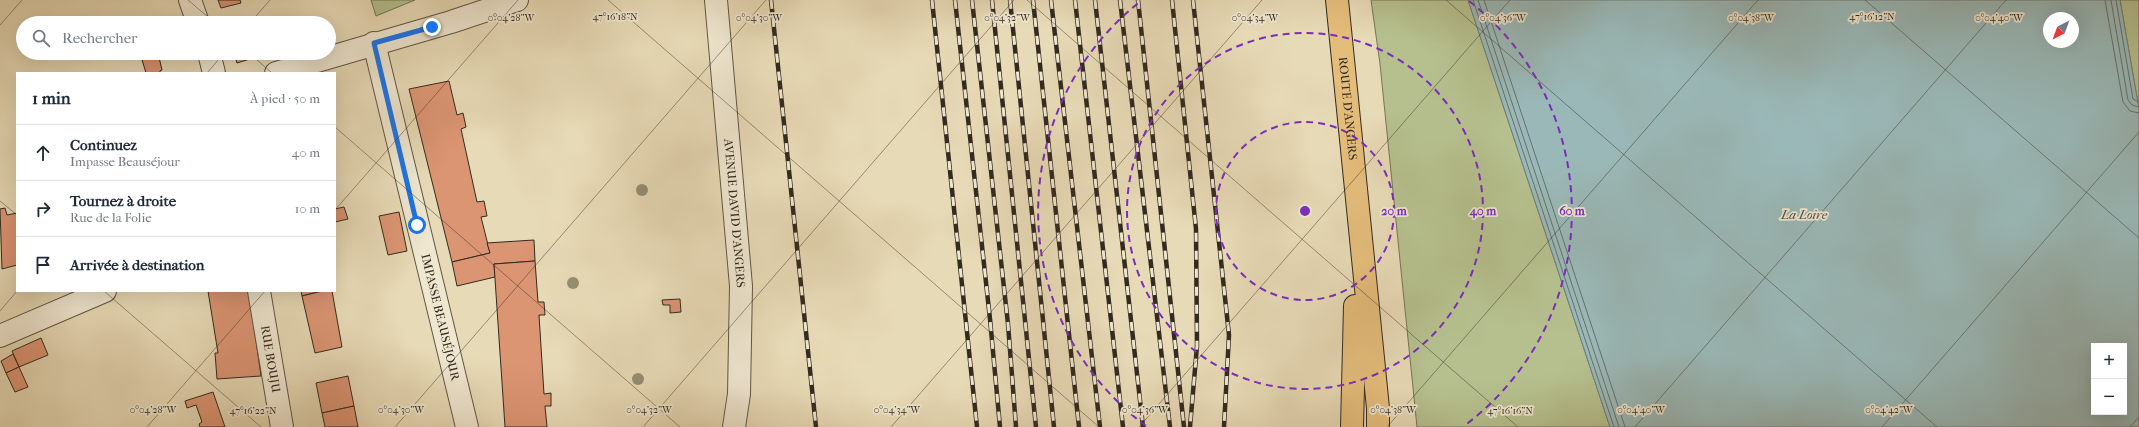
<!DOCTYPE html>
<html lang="fr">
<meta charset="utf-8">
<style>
:root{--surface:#fff;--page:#f2f2f3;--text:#1f2937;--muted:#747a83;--line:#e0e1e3}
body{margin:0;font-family:"IM FELL French Canon",serif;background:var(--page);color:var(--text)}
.controls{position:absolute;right:12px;bottom:12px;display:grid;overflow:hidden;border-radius:0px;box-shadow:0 4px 16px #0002}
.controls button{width:36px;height:36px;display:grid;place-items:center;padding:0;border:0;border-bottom:1px solid var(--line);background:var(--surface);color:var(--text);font:20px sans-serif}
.compass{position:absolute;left:2043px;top:12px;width:36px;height:36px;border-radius:50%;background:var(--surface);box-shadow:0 4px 16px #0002;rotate:221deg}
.stop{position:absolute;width:12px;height:12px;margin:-9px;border:3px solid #1a73e8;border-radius:50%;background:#fff}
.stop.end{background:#1a73e8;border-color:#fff;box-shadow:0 1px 4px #0008}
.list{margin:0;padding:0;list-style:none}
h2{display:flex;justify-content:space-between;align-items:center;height:52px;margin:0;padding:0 16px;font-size:17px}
h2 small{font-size:13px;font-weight:400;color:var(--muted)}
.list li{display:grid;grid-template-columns:26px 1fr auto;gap:12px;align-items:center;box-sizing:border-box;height:56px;padding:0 16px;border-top:1px solid var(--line)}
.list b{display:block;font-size:15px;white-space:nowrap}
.list p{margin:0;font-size:13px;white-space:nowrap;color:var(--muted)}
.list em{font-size:13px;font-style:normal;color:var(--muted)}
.icon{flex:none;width:22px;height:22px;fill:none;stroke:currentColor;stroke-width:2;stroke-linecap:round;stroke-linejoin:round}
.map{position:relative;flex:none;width:2139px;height:427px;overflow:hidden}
.search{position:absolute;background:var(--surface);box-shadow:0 4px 16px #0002;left:16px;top:16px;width:320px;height:44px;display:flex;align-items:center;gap:10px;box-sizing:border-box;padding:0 14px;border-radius:22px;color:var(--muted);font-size:15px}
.panel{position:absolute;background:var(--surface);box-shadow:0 4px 16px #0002;left:16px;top:72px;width:320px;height:220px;border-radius:0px}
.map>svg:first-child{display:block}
</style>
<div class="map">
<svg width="2139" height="427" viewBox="0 0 2139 427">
<rect width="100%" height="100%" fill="#e7dab6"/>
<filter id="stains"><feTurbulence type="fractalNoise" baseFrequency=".005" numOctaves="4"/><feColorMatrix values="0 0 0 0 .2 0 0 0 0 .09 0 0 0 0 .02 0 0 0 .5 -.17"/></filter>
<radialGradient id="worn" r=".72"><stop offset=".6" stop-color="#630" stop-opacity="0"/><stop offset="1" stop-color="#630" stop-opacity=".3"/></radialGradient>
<g fill="#b5c08e" stroke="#747557">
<path d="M371,0H415L376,16Z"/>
<path d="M1371,0H1468L1610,427H1417L1380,64Z"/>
<path d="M2120,0H2139V109Z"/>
</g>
<path fill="#9ab8b7" stroke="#717f7b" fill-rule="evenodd" d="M1468,0H2120L2139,109V427H1610ZM2049,18H2073V42H2049ZM2094,346H2124V412H2094Z"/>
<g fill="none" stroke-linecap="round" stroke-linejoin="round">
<g stroke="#66716c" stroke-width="1">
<path d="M1473,0L1614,427"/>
<path d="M1478,0L1619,427"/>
<path d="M1484,0L1625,427"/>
<path d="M2105,0L2123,102L2130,111L2139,113"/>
<path d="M2111,0L2128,100L2132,105L2139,107"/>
<path d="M2116,0L2133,99L2139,102"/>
</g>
</g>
<g fill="#dc9573" stroke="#332a20">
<path d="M218,0H240L241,3L221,8Z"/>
<path d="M150,17L152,23H131V22Z"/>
<path d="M140,53H158L162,70L160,71V73H146Z"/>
<path d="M234,53H265L266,54L237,63Z"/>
<path d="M449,81L457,115L463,113L466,127L461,129L477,202L484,201L487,216L481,217L490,253L452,262L409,89Z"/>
<path d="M344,207L348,219L335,222V209Z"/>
<path d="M5,208L7,215L17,213V265L2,269L0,209Z"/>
<path d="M399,212L407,251L388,255L379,216Z"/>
<path d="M534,240L535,261L494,264L495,277L457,286L452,262L490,253L487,243Z"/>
<path d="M535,261L538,302H544L545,315H539L544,394L551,393V406H545L547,427H505L494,264Z"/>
<path d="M208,291H249L261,376L217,379L215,353H218Z"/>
<path d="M301,291H322L302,296Z"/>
<path d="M322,291H332L342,347L315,353L302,296Z"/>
<path d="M680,299L681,312L670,313V305H663L662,300Z"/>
<path d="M41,338L48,355L19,367L12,351Z"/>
<path d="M13,354L19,367L6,373L1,361Z"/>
<path d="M19,367L28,387L15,392L6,373Z"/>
<path d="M348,376L354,406L322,413L316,383Z"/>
<path d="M213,392L225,427H200L199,424L202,422L196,405L187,408L185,401Z"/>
<path d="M354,406L358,427H325L322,413Z"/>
</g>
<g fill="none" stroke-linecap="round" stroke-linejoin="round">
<defs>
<g id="minor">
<path d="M190,0L198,23"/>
<path id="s1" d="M716,0L741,286L739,394L734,427"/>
<path id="s2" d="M374,43L467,427"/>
<path d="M209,53L214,73"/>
<path d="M276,73L451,22L517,0"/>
<path id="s3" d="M259,291L282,427"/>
<path d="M0,336L105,291"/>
</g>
<g id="major">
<path id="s4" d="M1337,0L1378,408V427"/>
<path d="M1352,427L1355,306"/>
</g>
</defs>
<use href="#minor" stroke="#605646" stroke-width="24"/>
<use href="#major" stroke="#332a20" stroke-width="24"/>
<use href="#minor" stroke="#efe7d0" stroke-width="22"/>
<use href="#major" stroke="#e4bd7b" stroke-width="22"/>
<defs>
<g id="rail">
<path d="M771,0L816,427"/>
<path d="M932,0L977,427"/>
<path d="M955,0L990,319L1000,427"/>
<path d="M972,0L1008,324L1016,427"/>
<path d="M992,0L1036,427"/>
<path d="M1010,0L1054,427"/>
<path d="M1033,0L1079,427"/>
<path d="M1051,0L1100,427"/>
<path d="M1075,0L1123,427"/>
<path d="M1095,0L1143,427"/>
<path d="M1120,0L1170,427"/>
<path d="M1138,0L1184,427"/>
<path d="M1172,0L1196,229L1197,346L1190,427"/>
<path d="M1193,0L1229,335L1224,427"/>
</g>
</defs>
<use href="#rail" stroke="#332a20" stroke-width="4.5"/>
<use href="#rail" stroke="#efe7d0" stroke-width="3" stroke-dasharray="9" stroke-linecap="butt"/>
</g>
<g fill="#968e73">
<circle cx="642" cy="190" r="6"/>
<circle cx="573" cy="283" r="6"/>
<circle cx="638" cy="379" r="6"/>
</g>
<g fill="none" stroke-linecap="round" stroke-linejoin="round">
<path stroke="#1a73e8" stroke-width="5" d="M417,225L374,43L432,27"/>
</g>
<path fill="none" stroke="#332a20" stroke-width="1" stroke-opacity="0.45" d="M188,0L215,23M608,0L1099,427M1027,0L1518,427M1446,0L1937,427M1865,0L2139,238M250,23L270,0M0,25L22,0M249,53L272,73M207,73L224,53M335,127L680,427M0,201L17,215M335,210L518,0M104,291L261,427M0,311L17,291M147,427L265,291M395,427L766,0M643,427L1014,0M891,427L1262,0M1139,427L1510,0M1387,427L1758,0M1635,427L2006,0M1882,427L2139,132M2130,427L2139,417"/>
<g fill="none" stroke="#7b2cbf" stroke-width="2" stroke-dasharray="7 5">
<circle cx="1305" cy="211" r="89"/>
<circle cx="1305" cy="211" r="178"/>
<path d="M1146 426A267 267 0 0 1 1141 1M1469 1A267 267 0 0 1 1464 426"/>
</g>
<g text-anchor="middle" stroke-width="3.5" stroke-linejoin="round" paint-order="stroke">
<g font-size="12" fill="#332a20" stroke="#efe7d0">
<text dy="4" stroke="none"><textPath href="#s4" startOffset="109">ROUTE D'ANGERS</textPath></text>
<text dy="4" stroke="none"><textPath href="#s1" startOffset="214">AVENUE DAVID D'ANGERS</textPath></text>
<text dy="4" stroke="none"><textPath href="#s2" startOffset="282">IMPASSE BEAUSÉJOUR</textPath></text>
<text dy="4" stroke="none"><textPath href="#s3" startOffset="69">RUE BOUJU</textPath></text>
</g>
<g font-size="13" font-style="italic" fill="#4d4e46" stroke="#efe7d0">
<text x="1804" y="219">La Loire</text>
</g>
</g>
<g font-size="10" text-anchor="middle" fill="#332a20" stroke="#efe7d0" stroke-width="3.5" stroke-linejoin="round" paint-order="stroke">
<text x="615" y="20">47°16'18"N</text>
<text x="1872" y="20">47°16'12"N</text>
<text x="1007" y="21">0°04'32"W</text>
<text x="1503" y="21">0°04'36"W</text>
<text x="1751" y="21">0°04'38"W</text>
<text x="1999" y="21">0°04'40"W</text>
<text x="511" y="21">0°04'28"W</text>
<text x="759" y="21">0°04'30"W</text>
<text x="1255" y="21">0°04'34"W</text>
<text x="153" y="413">0°04'28"W</text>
<text x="401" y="413">0°04'30"W</text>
<text x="649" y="413">0°04'32"W</text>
<text x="897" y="413">0°04'34"W</text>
<text x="1145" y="413">0°04'36"W</text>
<text x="1393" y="413">0°04'38"W</text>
<text x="1641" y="413">0°04'40"W</text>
<text x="1889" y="413">0°04'42"W</text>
<text x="253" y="414">47°16'22"N</text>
<text x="1510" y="414">47°16'16"N</text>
</g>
<circle cx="1305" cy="211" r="6" fill="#7b2cbf" stroke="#efe7d0" stroke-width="2"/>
<g font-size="12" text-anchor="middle" font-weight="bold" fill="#7b2cbf" stroke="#efe7d0" stroke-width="3.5" stroke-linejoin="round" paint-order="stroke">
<text x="1394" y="215">20 m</text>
<text x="1483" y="215">40 m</text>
<text x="1572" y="215">60 m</text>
</g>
<rect width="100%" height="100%" filter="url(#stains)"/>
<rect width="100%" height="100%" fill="url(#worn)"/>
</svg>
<div class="controls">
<button>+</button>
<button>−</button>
</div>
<svg class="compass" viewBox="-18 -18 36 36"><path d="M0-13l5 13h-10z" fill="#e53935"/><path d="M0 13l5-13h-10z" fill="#747a83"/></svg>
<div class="stop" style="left:417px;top:225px"></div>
<div class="stop end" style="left:432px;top:27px"></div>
<div class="search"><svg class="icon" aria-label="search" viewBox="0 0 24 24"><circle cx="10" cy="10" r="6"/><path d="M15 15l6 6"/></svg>Rechercher</div>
<section class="panel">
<h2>1 min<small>À pied · 50 m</small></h2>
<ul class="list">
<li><svg class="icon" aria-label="ahead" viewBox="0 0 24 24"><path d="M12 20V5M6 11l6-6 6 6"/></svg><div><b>Continuez</b><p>Impasse Beauséjour</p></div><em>40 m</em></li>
<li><svg class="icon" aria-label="right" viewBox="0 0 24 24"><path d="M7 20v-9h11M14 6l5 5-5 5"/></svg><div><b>Tournez à droite</b><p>Rue de la Folie</p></div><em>10 m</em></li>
<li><svg class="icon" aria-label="arrive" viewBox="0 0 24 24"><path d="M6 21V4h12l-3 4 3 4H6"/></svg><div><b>Arrivée à destination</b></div></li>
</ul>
</section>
</div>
